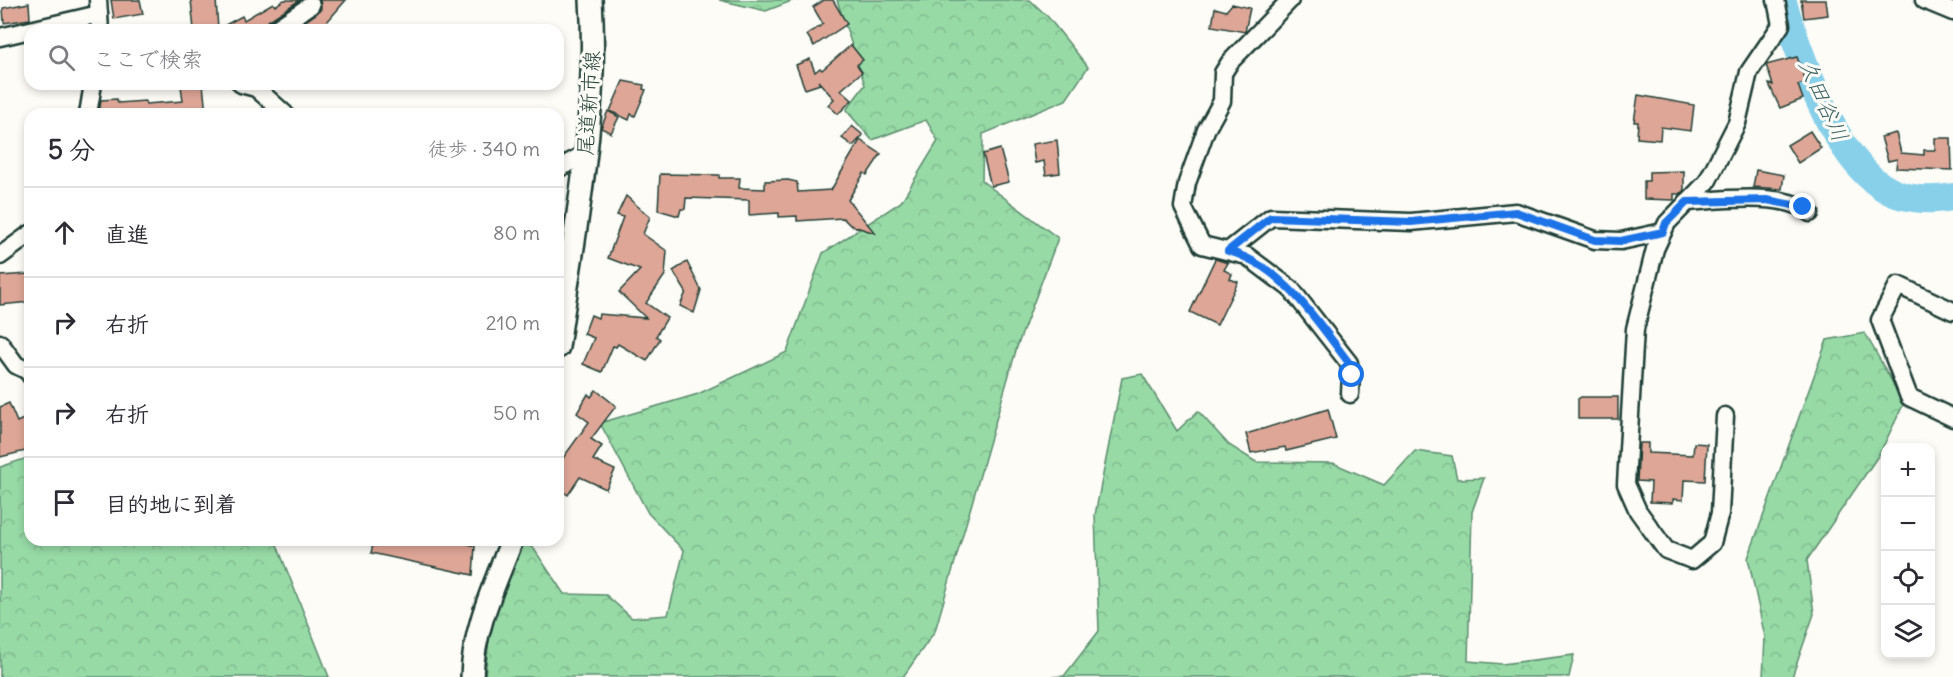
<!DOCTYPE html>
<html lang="ja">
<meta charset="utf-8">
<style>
:root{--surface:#fff;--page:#f7f7f7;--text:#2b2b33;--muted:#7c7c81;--line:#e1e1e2}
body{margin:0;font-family:Delius,"Klee One",sans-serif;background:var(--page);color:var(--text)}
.controls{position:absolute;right:18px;bottom:18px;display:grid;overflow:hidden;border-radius:12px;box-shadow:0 3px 9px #0003}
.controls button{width:54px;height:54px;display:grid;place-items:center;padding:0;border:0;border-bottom:2px solid var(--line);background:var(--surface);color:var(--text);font:30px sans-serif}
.stop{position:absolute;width:18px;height:18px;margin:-14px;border:4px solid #1a73e8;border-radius:50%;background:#fff}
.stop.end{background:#1a73e8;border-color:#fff;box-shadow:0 2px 6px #0008}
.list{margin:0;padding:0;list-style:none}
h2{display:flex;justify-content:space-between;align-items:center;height:78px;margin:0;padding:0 24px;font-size:26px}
h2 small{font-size:20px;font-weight:400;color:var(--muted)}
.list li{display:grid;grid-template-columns:39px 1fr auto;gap:18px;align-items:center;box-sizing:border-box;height:90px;padding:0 24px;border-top:2px solid var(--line)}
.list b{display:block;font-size:22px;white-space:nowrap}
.list em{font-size:20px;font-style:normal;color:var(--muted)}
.icon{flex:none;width:33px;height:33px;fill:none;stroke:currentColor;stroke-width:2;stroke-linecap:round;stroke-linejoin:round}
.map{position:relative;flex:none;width:1953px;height:677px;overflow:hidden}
.search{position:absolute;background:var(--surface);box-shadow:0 3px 9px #0003;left:24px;top:24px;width:540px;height:66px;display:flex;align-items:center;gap:15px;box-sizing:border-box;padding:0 21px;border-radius:18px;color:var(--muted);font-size:22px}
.panel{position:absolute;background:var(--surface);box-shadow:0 3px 9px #0003;left:24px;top:108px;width:540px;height:438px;border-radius:18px}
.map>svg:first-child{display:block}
</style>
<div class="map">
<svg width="1953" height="677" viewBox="0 0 1953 677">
<defs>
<pattern id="forest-crowns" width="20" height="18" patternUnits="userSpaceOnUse" patternTransform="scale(1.5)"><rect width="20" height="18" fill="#97daa6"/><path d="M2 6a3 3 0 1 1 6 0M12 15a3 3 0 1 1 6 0" fill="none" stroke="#82bc90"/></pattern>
</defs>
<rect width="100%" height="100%" fill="#fdfcf7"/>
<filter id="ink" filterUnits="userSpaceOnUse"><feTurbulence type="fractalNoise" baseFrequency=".0167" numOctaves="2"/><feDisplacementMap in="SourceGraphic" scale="12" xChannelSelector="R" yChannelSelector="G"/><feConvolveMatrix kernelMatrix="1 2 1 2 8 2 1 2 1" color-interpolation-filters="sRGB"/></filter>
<g filter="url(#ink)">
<g fill="url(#forest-crowns)" stroke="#5b8c6d" stroke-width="1.5">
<path d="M719,0H794L766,11Z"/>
<path d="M837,0H1030L1048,17L1088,67L1066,100L983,134L982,181L1058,238L1017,347L935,631L903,677H485L491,617L522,541L534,549L564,594L606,595L632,618L668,615L684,551L648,513L600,423L698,394L787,352L823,253L901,202L938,141L926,120L872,140L846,110L865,85Z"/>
<path d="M1865,333L1904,403L1880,453L1807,560L1814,614L1792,677H1763L1765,637L1748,558L1827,340Z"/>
<path d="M1142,374L1177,431L1198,411L1229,445L1256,462L1333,463L1384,485L1415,451L1452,456L1457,479L1484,478L1472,512L1468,661L1502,664L1574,655L1569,677H1050L1064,676L1099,631L1095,515L1122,378Z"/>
<path d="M30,457V540H275L329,677H0V467Z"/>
</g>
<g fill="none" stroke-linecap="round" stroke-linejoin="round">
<path stroke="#88d0ea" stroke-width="28" d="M1782,0C1800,56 1839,180 1903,196C1919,200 1937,200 1953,197"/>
</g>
<g fill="#dea697" stroke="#1f3d34" stroke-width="1.5">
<path d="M111,0H140L143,14L114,19Z"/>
<path d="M191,0H216L218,29L242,16L244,20L273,3L275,6L284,0H300L268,21L264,30H194Z"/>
<path d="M320,0H346L320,30H293L317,13L321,9Z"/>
<path d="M824,0H833L847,24L814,46L807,35L823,24L813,7Z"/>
<path d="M1801,0H1826L1828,15L1804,18Z"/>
<path d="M29,3L30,19L4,23L3,8Z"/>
<path d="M1232,4L1250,8L1245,32L1212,26L1215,8L1226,11Z"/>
<path d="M851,45L863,60L857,65L862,72L841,90L852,100L838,114L828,105L834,99L818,81L820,84L805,89L796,65L810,59L815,72L820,68L822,70Z"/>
<path d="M1797,57L1806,82L1798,85L1803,99L1780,108L1769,84L1773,85L1766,65Z"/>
<path d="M623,81L644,85L643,89L646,90L635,116L631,114L629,120L610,111Z"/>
<path d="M203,84L206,114H99L101,100L117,99L118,103L145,101L146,104L183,101L181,86Z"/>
<path d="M1638,95L1694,105L1691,131L1661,127L1660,140L1637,138L1638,122H1634Z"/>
<path d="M608,111L619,117L611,133L601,128Z"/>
<path d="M852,126L863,135L853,146L842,138Z"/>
<path d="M1810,131L1821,148L1798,163L1787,145Z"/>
<path d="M1896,133L1901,153L1924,155V150H1935V138H1951L1952,170L1896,168L1897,159L1888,161L1881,137Z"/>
<path d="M860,140L881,154L867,175L864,173L848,200L875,233L850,225L843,218L797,221V216L779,217V213L749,215V200L686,198L685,209H681L679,216L658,210L660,174L719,175V178H740L739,188L765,189V181L788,180L797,182L798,192L831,190Z"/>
<path d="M1057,140L1060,173L1046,175L1044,161L1035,163L1032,144Z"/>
<path d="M1000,149L1009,182L991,186L983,154Z"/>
<path d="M1756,170L1784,175L1782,189L1753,187Z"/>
<path d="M1684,171V190L1680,194H1674V200L1644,199V181H1649V172Z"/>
<path d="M626,196L650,217L643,234L667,251L665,275L646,303L667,318L656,336L660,339L647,361L618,344L616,347L613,346L602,372L583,364L594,338L584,334L591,315L598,318L599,314L646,318L619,292L640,270L608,258L623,217L617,215Z"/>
<path d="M1215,259L1228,263L1224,270L1232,274L1230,279L1238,282L1217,325L1190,312Z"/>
<path d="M687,262L701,290L694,313L680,306L686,292L673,271Z"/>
<path d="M28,274L30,302L0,305V276Z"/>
<path d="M596,390L616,406L591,439L602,446L593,460L615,470L606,489L580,477L568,495L558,488V465L589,422L577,413L588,394L591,397Z"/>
<path d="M1581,397H1618V419H1578V399Z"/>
<path d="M9,403L17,422L30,416V450L0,457V407Z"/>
<path d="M1328,409L1336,439L1286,451L1285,447L1251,453L1246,434Z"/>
<path d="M1639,443H1648V453L1693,455L1694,443L1707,444L1705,481L1684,480L1683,500L1673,499V503L1650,502L1651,482L1637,481Z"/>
<path d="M374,540H456L475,546L473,575L371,553Z"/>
</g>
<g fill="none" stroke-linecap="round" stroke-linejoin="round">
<defs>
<g id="minor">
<path d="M98,0L100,30"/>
<path d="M1290,0L1230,62L1223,73L1222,101L1206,130L1187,183L1183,207L1202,245L1247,256L1291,289L1349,363L1351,375L1350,394"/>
<path d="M1924,0L1953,12"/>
<path d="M274,30L311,5"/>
<path d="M0,37L99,14"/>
<path d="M241,84L256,88L285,114"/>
<path d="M88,114L93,84"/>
<path d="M558,169L586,153"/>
<path d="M1687,202C1718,200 1786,191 1810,213"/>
<path d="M1228,251L1271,217L1411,222L1516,212L1595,240L1621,241L1663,232"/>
<path d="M0,256L30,234"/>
<path d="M1953,311L1898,285L1880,320L1909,397L1953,418"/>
<path d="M0,343L16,365L28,371L30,375"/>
<path d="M1725,416L1720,513L1712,543L1692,560L1666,550L1638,511L1626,484L1635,329L1655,249L1667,223L1707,182L1737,123L1749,72L1781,25L1776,0"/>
</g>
<g id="major">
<path d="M558,347C574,232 599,116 591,0"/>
<path d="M472,677C473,629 495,584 512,540"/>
</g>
</defs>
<use href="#minor" stroke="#1f3d34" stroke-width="21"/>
<use href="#major" stroke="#1f3d34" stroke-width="26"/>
<use href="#minor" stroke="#fdfcf7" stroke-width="16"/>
<use href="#major" stroke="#fdfcf7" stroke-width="21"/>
</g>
</g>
<g fill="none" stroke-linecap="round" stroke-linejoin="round" filter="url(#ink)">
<path stroke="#1a73e8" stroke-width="8" d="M1352,375L1349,363C1316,320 1283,266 1228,251L1271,217L1411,222L1516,212L1595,240L1621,241L1663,232L1666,223L1687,202L1767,200L1803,207"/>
</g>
<g text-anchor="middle" stroke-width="6" stroke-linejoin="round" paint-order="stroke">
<g font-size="21" fill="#1f3d34" stroke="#fdfcf7">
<text transform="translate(589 103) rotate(-86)" y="7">尾道新市線</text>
</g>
<g font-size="22" font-style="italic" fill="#396262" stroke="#fdfcf7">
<text transform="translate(1824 100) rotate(66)" y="8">久田谷川</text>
</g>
</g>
</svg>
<div class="controls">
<button>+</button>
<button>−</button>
<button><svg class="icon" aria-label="locate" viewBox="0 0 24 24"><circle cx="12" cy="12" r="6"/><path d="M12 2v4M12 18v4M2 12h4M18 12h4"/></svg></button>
<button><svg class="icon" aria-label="layers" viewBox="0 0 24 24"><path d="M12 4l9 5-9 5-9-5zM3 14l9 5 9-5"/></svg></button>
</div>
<div class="stop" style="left:1352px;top:375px"></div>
<div class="stop end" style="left:1803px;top:207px"></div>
<div class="search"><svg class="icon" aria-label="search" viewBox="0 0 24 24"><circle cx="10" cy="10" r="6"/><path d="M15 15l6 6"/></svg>ここで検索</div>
<section class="panel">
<h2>5 分<small>徒歩 · 340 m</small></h2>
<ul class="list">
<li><svg class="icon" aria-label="ahead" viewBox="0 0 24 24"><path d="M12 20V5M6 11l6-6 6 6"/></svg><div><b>直進</b></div><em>80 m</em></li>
<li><svg class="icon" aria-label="right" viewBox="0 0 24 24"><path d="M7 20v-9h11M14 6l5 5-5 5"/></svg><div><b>右折</b></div><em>210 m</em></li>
<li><svg class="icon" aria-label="right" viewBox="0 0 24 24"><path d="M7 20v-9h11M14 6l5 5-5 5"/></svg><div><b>右折</b></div><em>50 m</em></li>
<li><svg class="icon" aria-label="arrive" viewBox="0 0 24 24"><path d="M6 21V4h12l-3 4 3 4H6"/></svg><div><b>目的地に到着</b></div></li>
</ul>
</section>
</div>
